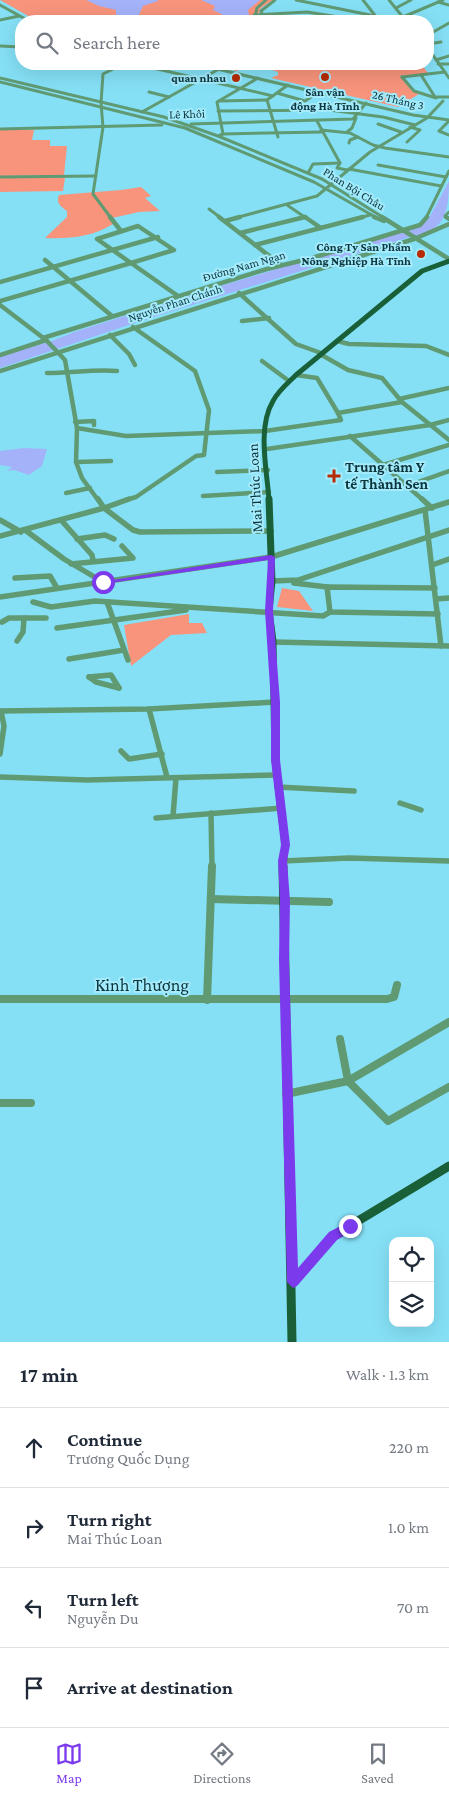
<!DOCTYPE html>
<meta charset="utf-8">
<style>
:root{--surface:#fff;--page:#f2f2f3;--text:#1f2937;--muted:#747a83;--line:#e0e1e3;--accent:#7c3aed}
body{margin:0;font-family:"Crimson Pro",serif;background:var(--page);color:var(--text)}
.controls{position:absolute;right:15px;bottom:15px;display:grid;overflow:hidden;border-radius:10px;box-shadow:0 5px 20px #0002}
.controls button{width:45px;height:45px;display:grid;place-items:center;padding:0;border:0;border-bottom:1px solid var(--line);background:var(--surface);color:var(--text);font:25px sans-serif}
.stop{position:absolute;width:15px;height:15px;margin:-11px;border:4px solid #7c3aed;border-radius:50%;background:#fff}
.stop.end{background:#7c3aed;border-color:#fff;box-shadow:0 1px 5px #0008}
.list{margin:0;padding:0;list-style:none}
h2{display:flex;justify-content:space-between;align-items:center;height:65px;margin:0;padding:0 20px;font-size:21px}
h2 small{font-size:16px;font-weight:400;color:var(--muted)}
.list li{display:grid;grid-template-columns:32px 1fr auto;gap:15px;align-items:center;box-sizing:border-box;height:80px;padding:0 20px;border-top:1px solid var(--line)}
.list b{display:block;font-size:19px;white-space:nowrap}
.list p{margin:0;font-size:16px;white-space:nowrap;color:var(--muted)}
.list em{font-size:16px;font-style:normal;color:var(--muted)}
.icon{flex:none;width:28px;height:28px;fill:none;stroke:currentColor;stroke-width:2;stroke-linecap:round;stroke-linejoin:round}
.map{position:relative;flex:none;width:449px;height:1342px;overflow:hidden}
.search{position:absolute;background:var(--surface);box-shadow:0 5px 20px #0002;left:15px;right:15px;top:15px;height:55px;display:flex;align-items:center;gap:12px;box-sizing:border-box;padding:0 18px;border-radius:20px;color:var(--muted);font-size:19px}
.sheet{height:385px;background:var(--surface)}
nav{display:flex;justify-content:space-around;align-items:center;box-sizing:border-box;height:70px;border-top:1px solid var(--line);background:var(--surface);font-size:14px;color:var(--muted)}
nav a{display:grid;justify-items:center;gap:2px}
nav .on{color:var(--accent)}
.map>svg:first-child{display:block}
</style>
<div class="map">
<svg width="449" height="1342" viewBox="0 0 449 1342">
<rect width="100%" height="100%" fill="#85e0f6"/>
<g fill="#f8947c">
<path d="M0,0H273L261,8L258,15L262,21H37Z"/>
<path d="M207,64H421L428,73L400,76L412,91L419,94L398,107L271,78L278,75V72C265,67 250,64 237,71Z"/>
<path d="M0,130H34L32,140H50V146H67L64,175L0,176Z"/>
<path d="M0,178H65L63,191L0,192Z"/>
<path d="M141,187L151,196L145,198L160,211L139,212L112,218L113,224C92,237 69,239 45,238L67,217V211C60,206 56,203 59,195L121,190Z"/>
<path d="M282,588L299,591L313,611L277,607Z"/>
<path d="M189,614V623H202L207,633L171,635L131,666L124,625Z"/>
</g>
<g fill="#a4b3f9">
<path d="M86,0H158V1L143,6L137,19L127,21L116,18V10L99,6Z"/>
<path d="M201,0H260L248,10L250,21H232L229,18L213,10L215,6Z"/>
<path d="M449,181C449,212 445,232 410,237L141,321L0,368V356L52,341L74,332C188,296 304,260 419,227L428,220Z"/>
<path d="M24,448L47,449L42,466L29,475L14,470L7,471L12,467L0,465V451Z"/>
</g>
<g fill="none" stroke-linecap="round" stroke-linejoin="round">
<g stroke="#609a73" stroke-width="3">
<path d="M296,0L375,16"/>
<path d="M363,0L377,18"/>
<path d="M389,0L406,21"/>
<path d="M438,2L449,5"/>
<path d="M0,5L29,21"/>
<path d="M396,8L411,0"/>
<path d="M254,15L307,12L358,20L403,17L443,0"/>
<path d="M0,20L19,16"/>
<path d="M254,21L257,8L266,0"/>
<path d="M265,21L261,11L275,0"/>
<path d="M308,21H317"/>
<path d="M428,35L449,23"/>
<path d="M428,44L441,42"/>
<path d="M0,46L21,47"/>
<path d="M428,48L449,78"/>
<path d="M436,60L449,56"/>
<path d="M136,64L273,96"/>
<path d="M196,64L413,115L449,120"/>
<path d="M232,64H269"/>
<path d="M438,64H449"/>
<path d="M421,75L435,97H449"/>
<path d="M402,77L445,72"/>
<path d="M402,77L414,91L436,98"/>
<path d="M0,78L164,117L218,136L322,179L384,218"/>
<path d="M0,82L185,128L314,182L377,218"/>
<path d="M149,92L169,97"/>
<path d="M277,93L305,101L319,92"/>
<path d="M219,101L267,100"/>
<path d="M218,111L329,110L383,117L415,125"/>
<path d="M142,112L219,69"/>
<path d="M317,121L340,163L337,168L347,170"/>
<path d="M449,121L439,131L449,135"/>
<path d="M191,124L353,119L366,103"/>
<path d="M378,124L401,132"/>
<path d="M0,129L162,125"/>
<path d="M321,130L350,133L373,145L385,148L449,157"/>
<path d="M347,132L352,128L356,118"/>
<path d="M223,134L322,132"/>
<path d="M220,135L223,134L217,102L258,78"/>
<path d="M278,137L267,100L288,85"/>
<path d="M407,142L420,130L410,127"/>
<path d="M349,143L350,140L358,137"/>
<path d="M378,165L446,177"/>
<path d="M349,169L441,186"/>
<path d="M308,173L313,164L340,163"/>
<path d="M0,177L96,176"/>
<path d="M287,205L306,218"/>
<path d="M209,209L221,218"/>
<path d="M111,218L93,194L103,127L101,103L103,74L123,64"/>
<path d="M235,218L317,196L370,152L427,118L443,101"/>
<path d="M300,218L305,217"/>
<path d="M358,218L370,215"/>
<path d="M426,218L449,171"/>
<path d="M448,218L445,216L449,212"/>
</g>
<g stroke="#609a73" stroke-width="4.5">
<path d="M110,217L121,231"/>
<path d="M219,217L281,265"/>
<path d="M305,217L321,228"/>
<path d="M374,217L384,221"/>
<path d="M382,217L449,259"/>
<path d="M446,217L449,219"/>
<path d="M225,221L240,217"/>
<path d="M138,226L174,250L131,263L97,239Z"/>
<path d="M240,233L305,217"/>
<path d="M255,245L363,217"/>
<path d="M45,260L112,316"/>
<path d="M131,263L178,296"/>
<path d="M0,282L158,237"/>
<path d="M239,293L296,344L321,353"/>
<path d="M0,301L131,263"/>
<path d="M0,305L46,340L65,360L77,428L76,462L82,478L98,500"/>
<path d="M242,321L269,318"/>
<path d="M110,335L129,354L135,365"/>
<path d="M43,338L267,269L312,258L420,225L427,217"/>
<path d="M337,341L349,344L426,346L449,355"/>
<path d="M320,354L348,370L382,378L402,402L449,440"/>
<path d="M0,355L46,340"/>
<path d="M262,361L289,381"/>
<path d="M0,371L414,239L449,224"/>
<path d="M47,373C71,373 94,369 117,371"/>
<path d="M296,375L317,378L338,413"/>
<path d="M399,399L449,388"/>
<path d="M75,422L94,421V425"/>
<path d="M77,428L126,436L265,431L341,420L338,413L402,402"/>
<path d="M350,436L423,500"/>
<path d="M267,449L430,425L449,420"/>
<path d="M76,462L111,461"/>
<path d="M383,465L449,445"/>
<path d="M217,472L268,470"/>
<path d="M407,486L449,471"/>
<path d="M66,493L90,488"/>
<path d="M203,496L269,492"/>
<path d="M126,500L136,497L196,456L204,455L209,410L195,371L133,327"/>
</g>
<g stroke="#609a73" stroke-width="5.5">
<path d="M129,499L104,508L133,530L140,532L271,531"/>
<path d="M422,499L432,508"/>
<path d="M425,510L441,646"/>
<path d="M0,520L21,532"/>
<path d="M61,520L92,555L93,560"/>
<path d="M25,530L64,559L103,582"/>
<path d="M0,536L104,508L98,499"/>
<path d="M77,539L105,535L114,539"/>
<path d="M71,564L133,558L122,546"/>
<path d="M432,565L449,559"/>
<path d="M15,578L50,576L57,588"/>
<path d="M272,581L298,580L449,530"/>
<path d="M294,583L327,587"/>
<path d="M435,588L327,587L330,612L438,614"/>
<path d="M0,597L271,557L449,502"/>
<path d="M436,599L449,598"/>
<path d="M33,602L51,607L95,601L323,616L330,612"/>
<path d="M107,602L128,660"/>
<path d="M2,622L9,618H46"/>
<path d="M57,628L186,610"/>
<path d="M17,641L23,632L24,618"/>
<path d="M273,642L449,646"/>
<path d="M69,659L124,650"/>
<path d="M89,677L111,675L119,688"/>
<path d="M89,677L96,682L119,688"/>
<path d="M149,709L167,777"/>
<path d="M0,711L149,709L275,702"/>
<path d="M121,751L129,759L162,754"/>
<path d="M0,754L4,726L1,711"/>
<path d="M0,777L87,780L277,775"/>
<path d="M278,787L354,791"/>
<path d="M400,803L421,810"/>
<path d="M211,813L212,867"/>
<path d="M173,816L176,778"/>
<path d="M156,818L282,808"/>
<path d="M283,861L349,858L449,861"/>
</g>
<g stroke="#609a73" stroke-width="8">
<path d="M211,899L329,902"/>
<path d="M0,999H387L394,997L397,985"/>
<path d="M207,1000L212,866"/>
<path d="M449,1022L348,1081L388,1121L449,1087"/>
<path d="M286,1094L348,1081L340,1039"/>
<path d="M0,1103H31"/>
</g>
<path stroke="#196038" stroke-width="5" d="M269,500C267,470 257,428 273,401C278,391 288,383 296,375L422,271L449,261"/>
<path stroke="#196038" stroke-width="7" d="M269,499L272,581L269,611L273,641L275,760L285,845L283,867"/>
<g stroke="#196038" stroke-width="9">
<path d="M283,866L292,1342"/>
<path d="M293,1282L333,1236L449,1166"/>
</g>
</g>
<path fill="#7c3aed" d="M271,555L275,557L273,611L280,702V760L290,845L287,861L290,901L289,960L298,1268L329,1232L350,1221L355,1226L354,1230L337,1240L297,1286L293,1288L287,1282L279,960L280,901L278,861L281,845L271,760V702L265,611L268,560L103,584L100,582Z"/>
<g fill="#b62b02" stroke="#a4ebfc" stroke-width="2">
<circle cx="325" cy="77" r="5"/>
<circle cx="236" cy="78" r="5"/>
<circle cx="421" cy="254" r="5"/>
<path d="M331.5 468.5h5v5h5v5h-5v5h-5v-5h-5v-5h5z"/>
</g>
<g text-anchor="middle" stroke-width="4" stroke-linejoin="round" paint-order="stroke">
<g font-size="12" font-weight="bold" fill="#0c353d" stroke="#a4ebfc" text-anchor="end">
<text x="226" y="82">quan nhau</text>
<text x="325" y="96" text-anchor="middle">Sân vận<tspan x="325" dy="14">động Hà Tĩnh</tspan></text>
<text x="411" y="251">Công Ty Sản Phẩm<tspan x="411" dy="14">Nông Nghiệp Hà Tĩnh</tspan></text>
</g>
<g font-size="12" fill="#0c353d" stroke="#a4ebfc">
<text transform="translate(398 100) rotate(13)" y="4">26 Tháng 3</text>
<text transform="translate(187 114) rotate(-2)" y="4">Lê Khôi</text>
<text transform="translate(354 189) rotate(32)" y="4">Phan Bội Châu</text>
<text transform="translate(244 266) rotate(-16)" y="4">Đường Nam Ngạn</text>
<text transform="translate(175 303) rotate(-18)" y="4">Nguyễn Phan Chánh</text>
</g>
<g font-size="15" font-weight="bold" fill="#0c353d" stroke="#a4ebfc" text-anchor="start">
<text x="345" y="472">Trung tâm Y<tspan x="345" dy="17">tế Thành Sen</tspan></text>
</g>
<g font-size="15" fill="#0c353d" stroke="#a4ebfc">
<text transform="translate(255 488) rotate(-93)" y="5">Mai Thúc Loan</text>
</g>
<g font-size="18" fill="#0c353d" stroke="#a4ebfc">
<text x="142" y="991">Kinh Thượng</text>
</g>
</g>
</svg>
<div class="controls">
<button><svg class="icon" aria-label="locate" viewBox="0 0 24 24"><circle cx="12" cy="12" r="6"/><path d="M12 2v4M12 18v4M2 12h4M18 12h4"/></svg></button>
<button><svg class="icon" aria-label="layers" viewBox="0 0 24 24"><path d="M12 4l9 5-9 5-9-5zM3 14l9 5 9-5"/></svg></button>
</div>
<div class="stop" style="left:103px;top:582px"></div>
<div class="stop end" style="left:350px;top:1226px"></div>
<div class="search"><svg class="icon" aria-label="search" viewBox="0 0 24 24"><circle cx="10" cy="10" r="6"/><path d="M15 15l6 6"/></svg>Search here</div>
</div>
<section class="sheet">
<h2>17 min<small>Walk · 1.3 km</small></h2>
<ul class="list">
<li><svg class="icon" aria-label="ahead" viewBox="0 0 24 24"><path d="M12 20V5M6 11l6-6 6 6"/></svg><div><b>Continue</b><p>Trương Quốc Dụng</p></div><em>220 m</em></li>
<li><svg class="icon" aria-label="right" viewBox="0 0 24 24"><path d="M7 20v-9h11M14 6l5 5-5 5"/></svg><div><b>Turn right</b><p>Mai Thúc Loan</p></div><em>1.0 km</em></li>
<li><svg class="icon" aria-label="left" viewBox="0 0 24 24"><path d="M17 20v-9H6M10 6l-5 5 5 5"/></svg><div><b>Turn left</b><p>Nguyễn Du</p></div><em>70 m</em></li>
<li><svg class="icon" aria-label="arrive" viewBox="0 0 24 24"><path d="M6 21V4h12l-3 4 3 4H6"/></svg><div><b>Arrive at destination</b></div></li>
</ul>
</section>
<nav>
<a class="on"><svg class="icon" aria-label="map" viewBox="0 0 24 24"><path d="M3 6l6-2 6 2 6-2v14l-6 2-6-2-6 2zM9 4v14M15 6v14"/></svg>Map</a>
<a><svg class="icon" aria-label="directions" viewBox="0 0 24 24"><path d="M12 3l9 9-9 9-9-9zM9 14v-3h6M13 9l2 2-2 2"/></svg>Directions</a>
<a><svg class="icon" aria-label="saved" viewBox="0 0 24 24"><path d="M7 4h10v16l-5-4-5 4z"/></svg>Saved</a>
</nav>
